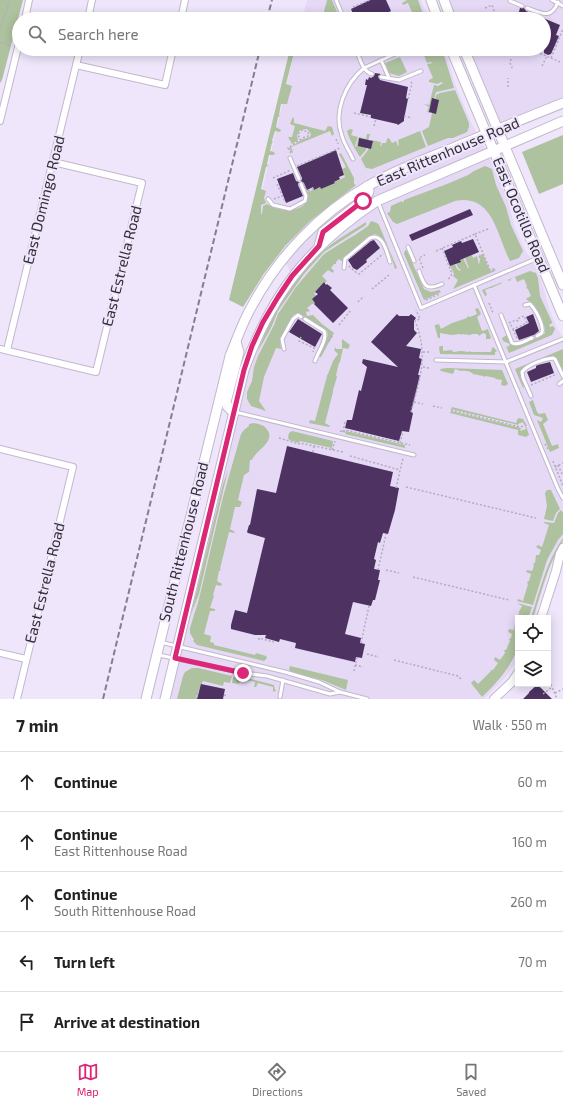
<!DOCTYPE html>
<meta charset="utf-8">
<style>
:root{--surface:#fff;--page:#f6f6f6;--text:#222;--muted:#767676;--line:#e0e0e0;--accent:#db2777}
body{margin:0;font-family:"Exo 2",sans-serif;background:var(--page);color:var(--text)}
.controls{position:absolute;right:12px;bottom:12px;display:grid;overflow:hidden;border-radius:0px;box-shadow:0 2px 10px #0003}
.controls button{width:36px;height:36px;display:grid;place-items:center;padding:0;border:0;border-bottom:1px solid var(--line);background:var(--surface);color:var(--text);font:20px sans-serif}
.stop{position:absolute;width:12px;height:12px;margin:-9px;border:3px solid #db2777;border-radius:50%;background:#fff}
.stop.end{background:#db2777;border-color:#fff;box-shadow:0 1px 4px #0008}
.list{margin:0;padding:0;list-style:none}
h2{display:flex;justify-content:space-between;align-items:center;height:52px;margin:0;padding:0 16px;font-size:17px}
h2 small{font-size:13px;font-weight:400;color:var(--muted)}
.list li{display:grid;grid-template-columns:26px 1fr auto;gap:12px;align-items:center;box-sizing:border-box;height:60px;padding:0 16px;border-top:1px solid var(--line)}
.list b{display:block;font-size:15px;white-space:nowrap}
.list p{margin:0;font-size:13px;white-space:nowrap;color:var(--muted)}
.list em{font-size:13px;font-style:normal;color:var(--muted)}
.icon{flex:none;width:22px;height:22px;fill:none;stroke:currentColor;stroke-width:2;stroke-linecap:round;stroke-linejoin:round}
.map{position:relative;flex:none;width:563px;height:699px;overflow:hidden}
.search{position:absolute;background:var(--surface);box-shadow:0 2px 10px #0003;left:12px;right:12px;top:12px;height:44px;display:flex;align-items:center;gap:10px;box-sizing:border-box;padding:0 14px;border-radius:22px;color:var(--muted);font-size:15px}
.sheet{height:352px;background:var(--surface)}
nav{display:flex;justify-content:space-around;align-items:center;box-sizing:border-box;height:56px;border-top:1px solid var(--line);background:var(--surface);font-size:11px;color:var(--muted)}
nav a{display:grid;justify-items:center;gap:2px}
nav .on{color:var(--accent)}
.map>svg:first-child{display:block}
</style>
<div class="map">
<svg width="563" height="699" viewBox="0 0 563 699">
<rect width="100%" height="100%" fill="#efe6fc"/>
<g fill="#e5d9f6">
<path d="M307,0H421L428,19H302Z"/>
<path d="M449,0H563V99L501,124L470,49H544V19H457Z"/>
<path d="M295,49H445L455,84L471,122L496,170L507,196L514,225L525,250L539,272L549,308L557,328L563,337V542L550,567L534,618H518V659L504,679L484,699H165L244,370L292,276L284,258L251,239Z"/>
</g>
<g fill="#aec29f">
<path d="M0,0H23L2,80L0,83Z"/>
<path d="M327,0H332L340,19H324V11Z"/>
<path d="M407,0H418L425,19H415L408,3L403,5L402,3Z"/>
<path d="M290,49H295L286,84L292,86L287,104H281L279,115L280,116L278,117L276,127L281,130L280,132L275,131L272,141L273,142L272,143L270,151L274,152L275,154L273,155H269L267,164L268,166L266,167L261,189L266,191L264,198L266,203L261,205V214H262L263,206L267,204C278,212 305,214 308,197L303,183H304L308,192L320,187L321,189L345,177L342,169L346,167L339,154L341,153L354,178V184L356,185L310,221L285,246L263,275L243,307L229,300Z"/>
<path d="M425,49H442L454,88L436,92L430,113L427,112L429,107L424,104L429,105L434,85L438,86L443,83L442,82L437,84L429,82V80L433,78L427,64L433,63L430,62L427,63L423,53L417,55L416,54Z"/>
<path d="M400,57L407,72L399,76L389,73L385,63Z"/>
<path d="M455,90L469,123V127L467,132L453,138H448L428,146L422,131L429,127L436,95L440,93Z"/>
<path d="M293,117L294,118V123L325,131L328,126L332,127L334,134L332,136L330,131L291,147L293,152L292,153L289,148L303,139L310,137L311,134L307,129L300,130L297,135L298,140L292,144L288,137H292L295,126L290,124Z"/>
<path d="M350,129L353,130L351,135L358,137L355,146L356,147L359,137L366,139L367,134H370L366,150L360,157C355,149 350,141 347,131Z"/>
<path d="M420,131L426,147L372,169L366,168L361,159L368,150L371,140L381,142L380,146H381L382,143H386L387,139L389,138L392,143L396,141L398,146L399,145L398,140Z"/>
<path d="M563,135V184L539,194L522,152Z"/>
<path d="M485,166L492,169L496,185L506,207L511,225L523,251L519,258L510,261C497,236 493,193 455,201L397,224L393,222L387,213L390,212L391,206L402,201L403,203L404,200L447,184L468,175L474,171Z"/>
<path d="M371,221L377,223L379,225L397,268L395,269C391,257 388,238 375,234L370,236L345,256L343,262L339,259L336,262V264H334L331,268L334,271L333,273L328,270L322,276L327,281L325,283L324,282L314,293L316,296L312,299L316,303L312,304L307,308L310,311L306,312L307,316L313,315L322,324L334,333L321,357H319C320,348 330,340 327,331L300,314H295L292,317L280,340L281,349L276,348L264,377L259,401L266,411L251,406L247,399V392L252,381L254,367L258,356L274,325L278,314L296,287L324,254L348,239L355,235L368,226Z"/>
<path d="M366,222V225L324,252L304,274L278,311L271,328L258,351C272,314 293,277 323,251C336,240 352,231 366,222Z"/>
<path d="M405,250L407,251L424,289L431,292L440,290L439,293L424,300L404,254Z"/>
<path d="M483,254L490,271L496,269L495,271L453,289L458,280L453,276L454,274L450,266L455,264L457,269L460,271L461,270L458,268L456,263L463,258L468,268H469L465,258L472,255L473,258L477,256L479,265L480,259L478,256Z"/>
<path d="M530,271L536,273L538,278L540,296L552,322V323L549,325L550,327L553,326L555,329L552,335L509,353L506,346L508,347L510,344L503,341L502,338L507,335L512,345L517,346L543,335L545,333V328L534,305L526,299L527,298L531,296L528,289L526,288L527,286L524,279L517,282L515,277L511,279L510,281L508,280L502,282L501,284H500L493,287L492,288H490L485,290L487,295L485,296L482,290Z"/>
<path d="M478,308L481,314L477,317L482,331L488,329L491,338L490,339H486V334L483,333L479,336L478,334H472L470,335L462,334L461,335L460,334L452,335L440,333V338H438L435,327V325L439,324L441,329L452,323L467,318L468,316L470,317L477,314L475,309Z"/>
<path d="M342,339L350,345L348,349L343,348L340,362L339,363L336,375L337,377L333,390V392L325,423L330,426L329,427L309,423L310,420L315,421L327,376V375L328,374L333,361L338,354L334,350L336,347V349H342Z"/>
<path d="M441,346H443V351L452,350L453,352L461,351L469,352L470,351L471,352H491L492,348L493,347L497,351L495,352V355L440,354L439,347Z"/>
<path d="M563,349V372L556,357L550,356L523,368L520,374L524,387L523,388L515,369Z"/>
<path d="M440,369L447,368L502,370L508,384L505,386L501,385L502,380L496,379L495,378L486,376L484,377L483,376L473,374C471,371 464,370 461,371L455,369L453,374L441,371Z"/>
<path d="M533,400L537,412L539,414L545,413L548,420L543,424L552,446L558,444L559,448L550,452L537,420L541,422L543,418L534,415L529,402Z"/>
<path d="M452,407L516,423L518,418L523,419L526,424L524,425L523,422L518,424V425L451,409Z"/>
<path d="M451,411L521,428L520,431L526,429L525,427L526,426L529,435L526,437L518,435V430L450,413Z"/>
<path d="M254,423C259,424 265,425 268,431C275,442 255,451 252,460H250L249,472L244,475L238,500L242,502L240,507H235L230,529L235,532L234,533L229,532L220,569L221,570L219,571L217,581L222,584L221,586L216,585L213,595L214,596L210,608L215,609V611H210L204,634L211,636L210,642L214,643V645L255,655L256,653L266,656L267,658L264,661L197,645L193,641L194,640L190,633V628L199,599L223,497L241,434L244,430L249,426V424Z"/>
<path d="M292,431L333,441L332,448L300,441L299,443L289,440L288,437L289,433Z"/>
<path d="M346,431L405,445V448L345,434Z"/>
<path d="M228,470L199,594L191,614L223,484Z"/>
<path d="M547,490H551L560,509L556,513L553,521L544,519L547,506L545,493Z"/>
<path d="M561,510L563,513V534L558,540L547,560L533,605L517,601L518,599L523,601L528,584L527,582L529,581L531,574L526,572L527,570L532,571L534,566L533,564L535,563L536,555H539L541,550L536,547L538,545L542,547L549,525L544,523V522L554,523L558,513Z"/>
<path d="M563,538C563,544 558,549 555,555C545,575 540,597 533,618H531C540,590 546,562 563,538Z"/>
<path d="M517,603L532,607L528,618H518C518,627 520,641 517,649C512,666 494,686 482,697L471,683L474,680L478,684L491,671V670H493L498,663L494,660L495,657L500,660L505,653L504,650H506L510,641L509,639L511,638L512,634L508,632L509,629L514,630L515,623L517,622L519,613V611L520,610L522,606Z"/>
<path d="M290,666L348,680L346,690L322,680L291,673L289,669Z"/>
<path d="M192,668H198L232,676L230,683L224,682L223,686L203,681L195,699H177L183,676L185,672Z"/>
<path d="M233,677L251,679L274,685L275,690H277L273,692V687L258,683L256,687H254L255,682L241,679L239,684L232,683Z"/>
</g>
<g fill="#4d3262">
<path d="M370,0H386L391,11L389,12L392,19H355L351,9Z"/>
<path d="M520,8H524L526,11L560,25L556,35L559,36L551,54L548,55L544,53V19H517Z"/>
<path d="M375,73L381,74L378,76L380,80L408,87L406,98L408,99L404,119V121L398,125L397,124L371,118V115L360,113L367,85H365L366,79L368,80L369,77L371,78L374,76Z"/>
<path d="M432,98L439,100L436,114L429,112Z"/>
<path d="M359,138L373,141L371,149L358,146Z"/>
<path d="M336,150L344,175L339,177L340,179L334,182L335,183L321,189L320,187L314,190L313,187L307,190L304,183L301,181L302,178L297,167Z"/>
<path d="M293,173L296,181L299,182L298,185L303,196L286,203L277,179Z"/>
<path d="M470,209L473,215L412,241L409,235Z"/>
<path d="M473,239L479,252L460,260L461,262L450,266L444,251L453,247L452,245L461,241L462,243Z"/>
<path d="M374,240L380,248L366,260L367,262L357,270L353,268L348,260L371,241Z"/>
<path d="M324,282L326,285L327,284L332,288L330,290L348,308L333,323L314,304L315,303L312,299L318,294L315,292Z"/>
<path d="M397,314L399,316H409L411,314L416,318L414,321V330L417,333L406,346L421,349L419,358L422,359L418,375H420L411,412L413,413L409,432L402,431L399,441L345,428L347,420H352L359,390L361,391L367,367L362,363L363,359L398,367L371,342Z"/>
<path d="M533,314L539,331L534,335L519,340L515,330L529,323L526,317Z"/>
<path d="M298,319L322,334L315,347L289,332Z"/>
<path d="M550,362L554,373L531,382L527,372L536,368V366L538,365Z"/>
<path d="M287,446L393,472L390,486L399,488L395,510L388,534L383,533L380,543L378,542L374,559L376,560L374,569L380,570L378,580H380L375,600H373L371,606L353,602L345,634L361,638L360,643L365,644L362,658L356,657L355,662L295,648L296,643L280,639L279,642L265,638L266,635H255L231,629V625L235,610L247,613L265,538L248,533L247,532L249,525H250L257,489L276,493Z"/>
<path d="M201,684L225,689L223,699H197Z"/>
<path d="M537,685L541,688L552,699H523L529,693V692Z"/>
</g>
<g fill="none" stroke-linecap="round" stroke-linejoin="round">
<defs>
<g id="service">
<path d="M336,0L344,19"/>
<path d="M552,0L563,6"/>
<path d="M510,1L522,6"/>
<path d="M527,8C542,13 551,20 558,2"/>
<path d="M356,49C360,58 362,71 372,74"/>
<path d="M381,60L389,78"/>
<path d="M381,77L399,80L421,71"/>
<path d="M290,158L299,179"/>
<path d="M353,159C350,152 344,144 342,136C333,112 345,84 364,68L406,49"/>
<path d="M268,199L273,205L290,209L305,201L306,196L301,184"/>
<path d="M378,202L421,308L538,258"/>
<path d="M408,247L414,261"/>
<path d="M344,268L345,259L370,238C383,232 387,253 390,262"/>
<path d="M419,271C424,286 426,291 442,284"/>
<path d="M474,285L558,489L563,498"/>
<path d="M525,305L530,304C536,310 544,325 542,333L537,336"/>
<path d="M501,315L512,343C518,346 526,340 532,338"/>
<path d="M305,319L324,331C328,339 318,352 315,361"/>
<path d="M284,349L282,339L293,319L298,315L301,317"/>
<path d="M436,360L506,362L563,339"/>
<path d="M559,384L563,381"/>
<path d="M531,396L523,378L522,372C528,364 544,359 553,358L555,359L563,376"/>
<path d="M235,412L414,455"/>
<path d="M160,642L285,672L319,682L340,692L367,699"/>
<path d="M159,655L243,673L267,676L330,694L340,692"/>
<path d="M280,697L283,680"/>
</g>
<g id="minor">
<path d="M25,19L29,0"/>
<path d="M88,19L92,0"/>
<path d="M181,19L185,0"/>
<path d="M76,65L165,85L173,49"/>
<path d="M0,121L19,43"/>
<path d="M0,349L96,372L142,183L53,162"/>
<path d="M7,350L80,49"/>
<path d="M0,449L73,467L17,699"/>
<path d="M0,653L26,659"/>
</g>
<g id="tertiary">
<path d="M541,618L556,571L560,554L563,548"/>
<path d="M494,699L512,682L518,673"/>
</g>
<g id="secondary">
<path d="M431,0L438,19"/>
<path d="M444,0L451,19"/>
<path d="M451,49L563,316"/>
<path d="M464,49L563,285"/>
<path d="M319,246L323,232L366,198L369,191L367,186"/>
<path d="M233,412L227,406L226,402L239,352L236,342"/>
<path d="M146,699L230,356C237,339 243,321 252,306C278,257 320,213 368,186C392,172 417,162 443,152C483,135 523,119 563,103"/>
<path d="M165,699L244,370C272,293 309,246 377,201L563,121"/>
</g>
</defs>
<use href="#service" stroke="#c1b8cd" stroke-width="5"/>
<use href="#minor" stroke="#c1b8cd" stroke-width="8"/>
<use href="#tertiary" stroke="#c1b8cd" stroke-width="10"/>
<use href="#secondary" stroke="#c1b8cd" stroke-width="11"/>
<g stroke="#b3acbd" stroke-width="1.5" stroke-dasharray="2 2" stroke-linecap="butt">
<path d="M353,7L370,0"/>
<path d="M485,8L492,5L497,19"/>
<path d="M390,12L393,19"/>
<path d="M0,27L6,14L9,0"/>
<path d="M0,42L11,46"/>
<path d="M529,49L551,58L563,29"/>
<path d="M515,50V49"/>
<path d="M551,58L560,62"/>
<path d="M511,59L510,63L512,67L511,70"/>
<path d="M542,66L547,56"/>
<path d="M508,87V78"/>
<path d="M408,99L412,84L411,81"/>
<path d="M354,113L371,117"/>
<path d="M404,116L412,118"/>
<path d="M374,126L376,119"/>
<path d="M336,139L338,144"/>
<path d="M291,153L288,148C295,144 301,137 309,136L308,132L302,130L298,134L300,140"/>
<path d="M297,166L340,148"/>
<path d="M273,178L291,170"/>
<path d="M277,184L285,202"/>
<path d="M308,191L314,188"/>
<path d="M274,199L282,196"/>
<path d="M475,234L488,229"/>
<path d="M442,248L452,274L448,280"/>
<path d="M436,251L475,234L490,270L496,268"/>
<path d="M349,266L354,271L359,274L383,254"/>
<path d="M423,268L419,258L425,255"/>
<path d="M372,289L389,275"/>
<path d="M426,300L439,294L440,291"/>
<path d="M358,302L364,296"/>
<path d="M489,303L493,313"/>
<path d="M509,323L516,320L518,321L519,318L524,316L527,323L513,329L510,323"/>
<path d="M339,325L351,310"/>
<path d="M513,329L517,338L518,337"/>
<path d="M301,337L299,341L314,348L313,352"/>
<path d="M329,341L333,335"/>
<path d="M423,352H429"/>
<path d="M423,367L429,368"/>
<path d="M531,385L557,374"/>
<path d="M414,402L423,404"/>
<path d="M433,406L442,408"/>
<path d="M451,410L520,427L527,425"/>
<path d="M411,412C420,378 429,356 415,321L420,319L416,310"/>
<path d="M340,431L344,432L345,430L410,445"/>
<path d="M343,432L345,421H346"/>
<path d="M279,438L299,444L300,443L343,452"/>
<path d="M400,443L403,431"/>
<path d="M545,444L548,449"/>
<path d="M332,450L335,441"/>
<path d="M313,452L314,446"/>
<path d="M350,456L400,470"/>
<path d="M553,461L563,486"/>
<path d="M558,465L562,474"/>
<path d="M555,467L563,463"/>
<path d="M406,487L536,518"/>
<path d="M396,488L403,458"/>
<path d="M378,570L386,534"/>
<path d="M386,570L399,573"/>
<path d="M413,577L509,600"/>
<path d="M259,640V638L273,642V640"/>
<path d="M361,643L369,606"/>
<path d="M367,654L379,657"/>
<path d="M394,660L458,676L462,680"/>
<path d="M355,665L363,667"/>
<path d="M354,671L357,657"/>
<path d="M548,677L557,699"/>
<path d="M555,693L563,689"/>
<path d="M543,694L552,687"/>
<path d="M224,695L228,696"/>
<path d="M196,699L198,693"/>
</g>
<use href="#service" stroke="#fff" stroke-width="3"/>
<use href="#minor" stroke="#fff" stroke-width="6"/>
<use href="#tertiary" stroke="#fff" stroke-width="8"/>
<use href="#secondary" stroke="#fff" stroke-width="9"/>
<g stroke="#847f8d" stroke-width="2" stroke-dasharray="6 3" stroke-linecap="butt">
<path d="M267,19L272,0"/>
<path d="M103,699L260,49"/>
</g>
</g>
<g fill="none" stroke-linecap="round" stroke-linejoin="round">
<path stroke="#db2777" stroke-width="5" d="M243,673L175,658L244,370L252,346L263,322L278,297L292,276L319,246L323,232L363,201"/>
</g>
<g text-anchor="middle" stroke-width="4" stroke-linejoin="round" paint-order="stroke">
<g font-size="15" fill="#322f37" stroke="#efe6fc">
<text transform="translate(448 152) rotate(-23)" y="5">East Rittenhouse Road</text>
<text transform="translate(44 200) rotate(-76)" y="5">East Domingo Road</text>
<text transform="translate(521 215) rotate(67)" y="5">East Ocotillo Road</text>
<text transform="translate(122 266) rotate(-76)" y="5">East Estrella Road</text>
<text transform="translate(184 542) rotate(-76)" y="5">South Rittenhouse Road</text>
<text transform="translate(45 583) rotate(-76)" y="5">East Estrella Road</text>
</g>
</g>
</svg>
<div class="controls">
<button><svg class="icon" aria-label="locate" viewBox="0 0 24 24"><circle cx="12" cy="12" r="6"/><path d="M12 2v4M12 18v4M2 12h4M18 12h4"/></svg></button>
<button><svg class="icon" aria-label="layers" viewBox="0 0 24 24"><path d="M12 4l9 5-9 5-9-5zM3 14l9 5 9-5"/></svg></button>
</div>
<div class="stop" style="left:363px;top:201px"></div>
<div class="stop end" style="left:243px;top:673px"></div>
<div class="search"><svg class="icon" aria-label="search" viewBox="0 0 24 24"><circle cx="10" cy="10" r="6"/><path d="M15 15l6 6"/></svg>Search here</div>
</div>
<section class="sheet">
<h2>7 min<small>Walk · 550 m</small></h2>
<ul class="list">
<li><svg class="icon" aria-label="ahead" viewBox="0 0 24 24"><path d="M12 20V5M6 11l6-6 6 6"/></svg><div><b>Continue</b></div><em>60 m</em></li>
<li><svg class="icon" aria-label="ahead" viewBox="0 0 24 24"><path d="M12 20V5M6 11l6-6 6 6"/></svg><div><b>Continue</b><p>East Rittenhouse Road</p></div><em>160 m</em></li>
<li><svg class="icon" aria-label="ahead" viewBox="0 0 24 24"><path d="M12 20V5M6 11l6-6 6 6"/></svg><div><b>Continue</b><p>South Rittenhouse Road</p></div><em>260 m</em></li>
<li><svg class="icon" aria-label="left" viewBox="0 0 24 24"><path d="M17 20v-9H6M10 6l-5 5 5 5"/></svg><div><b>Turn left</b></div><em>70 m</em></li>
<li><svg class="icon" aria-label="arrive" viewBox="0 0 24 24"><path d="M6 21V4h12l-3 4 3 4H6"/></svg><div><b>Arrive at destination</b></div></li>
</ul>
</section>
<nav>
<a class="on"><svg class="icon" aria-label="map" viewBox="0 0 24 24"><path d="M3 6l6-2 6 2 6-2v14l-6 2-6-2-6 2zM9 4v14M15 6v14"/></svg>Map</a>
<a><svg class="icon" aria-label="directions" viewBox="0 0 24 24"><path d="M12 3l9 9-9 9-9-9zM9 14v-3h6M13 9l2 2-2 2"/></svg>Directions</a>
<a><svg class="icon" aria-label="saved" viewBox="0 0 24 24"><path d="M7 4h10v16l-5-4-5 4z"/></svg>Saved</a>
</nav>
